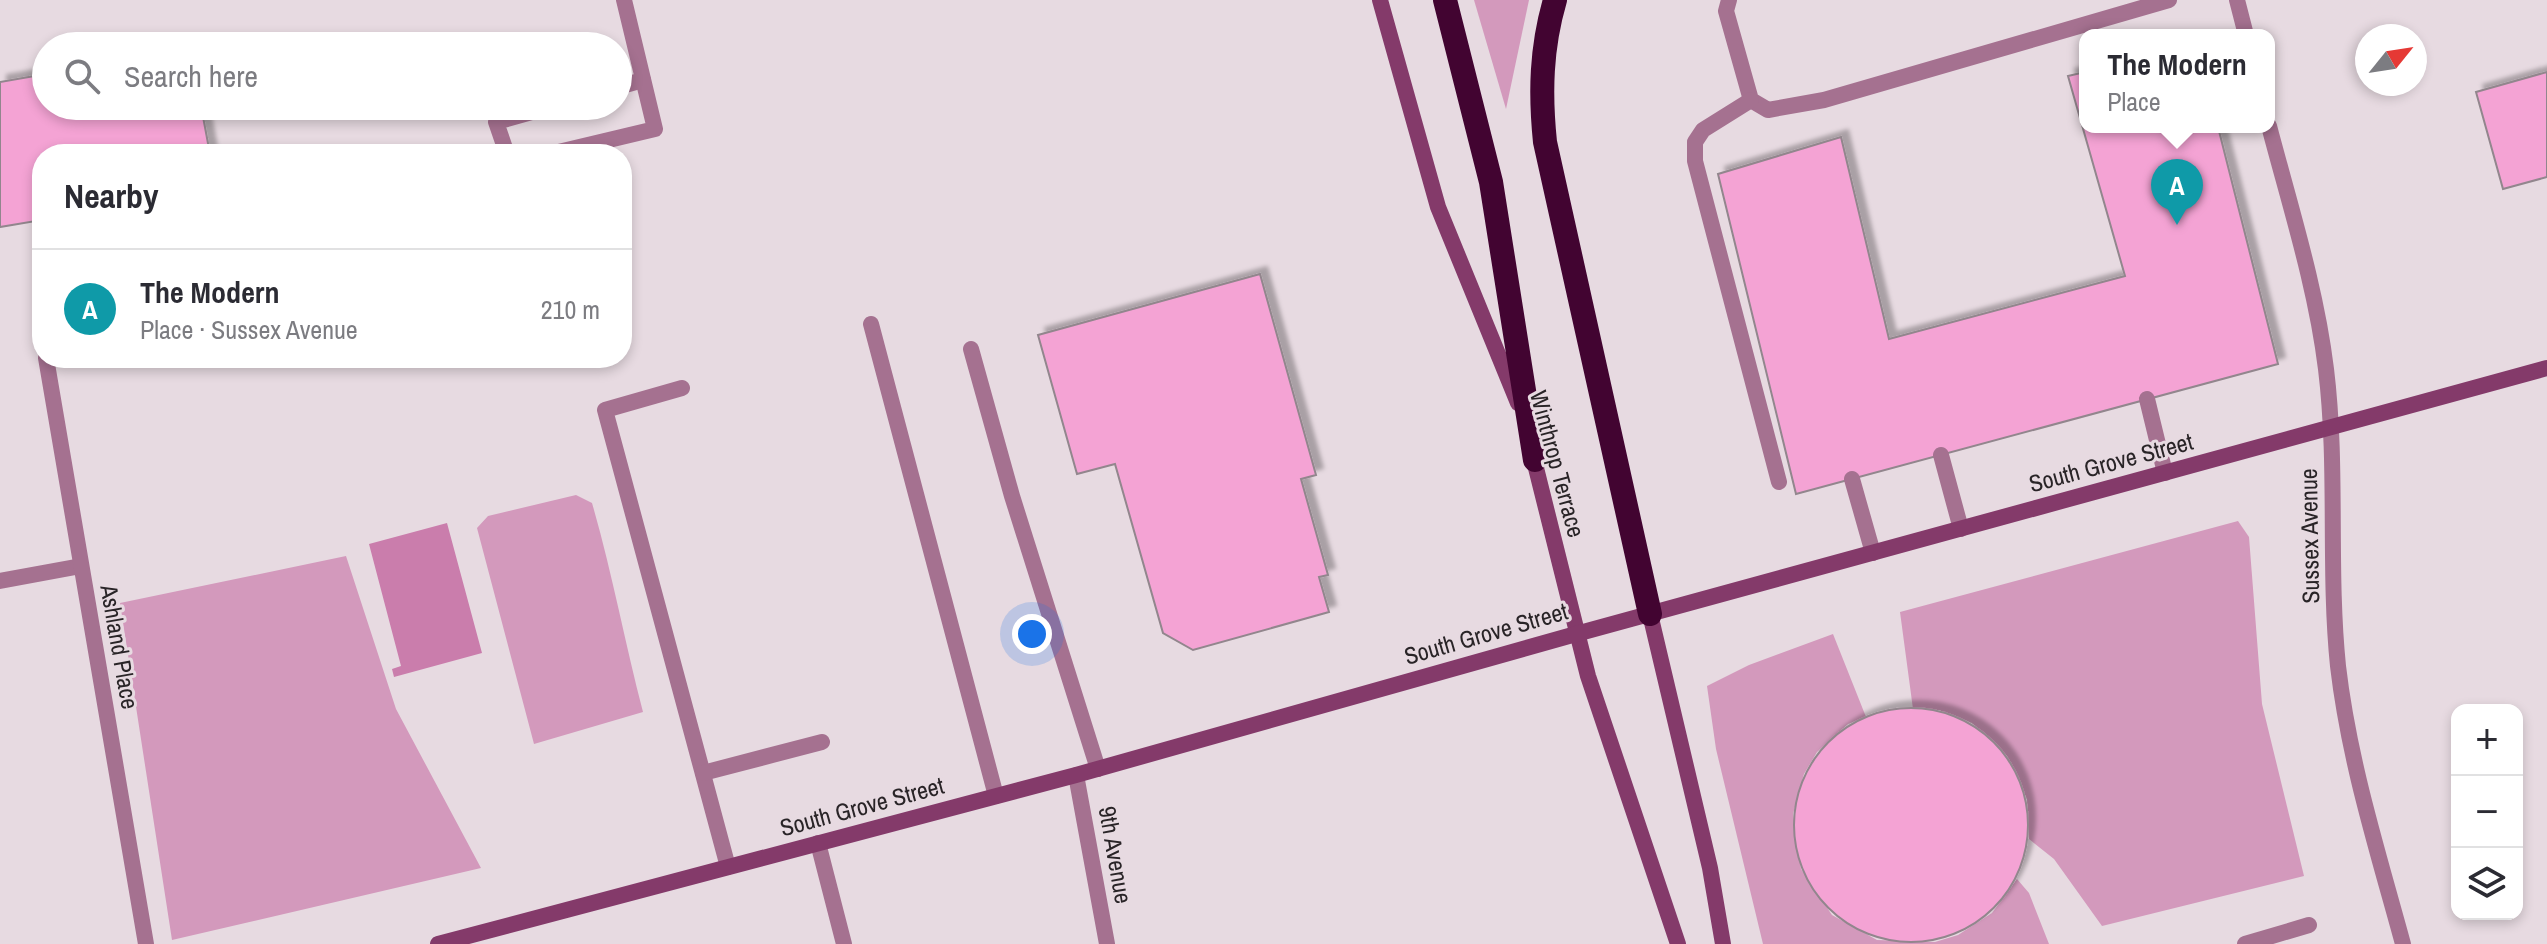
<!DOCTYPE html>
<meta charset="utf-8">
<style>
:root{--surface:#fff;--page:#f2f2f3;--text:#2b2b33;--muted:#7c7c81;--line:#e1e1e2;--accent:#111827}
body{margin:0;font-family:"Archivo Narrow",sans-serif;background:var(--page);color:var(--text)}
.controls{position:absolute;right:24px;bottom:24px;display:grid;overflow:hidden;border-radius:16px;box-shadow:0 4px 12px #0003}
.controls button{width:72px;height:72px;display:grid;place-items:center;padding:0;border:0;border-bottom:2px solid var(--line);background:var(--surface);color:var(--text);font:40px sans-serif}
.compass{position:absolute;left:2355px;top:24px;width:72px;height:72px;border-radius:50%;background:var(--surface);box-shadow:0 4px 12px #0003;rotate:60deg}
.you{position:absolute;left:1032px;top:634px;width:28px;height:28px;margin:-20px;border:6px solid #fff;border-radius:50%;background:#1a73e8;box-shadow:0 0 0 12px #1a73e833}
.badge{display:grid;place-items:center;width:52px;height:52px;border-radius:50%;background:var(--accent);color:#fff;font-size:26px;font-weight:700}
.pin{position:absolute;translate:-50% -66px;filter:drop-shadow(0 2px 4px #0008)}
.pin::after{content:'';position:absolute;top:42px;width:28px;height:24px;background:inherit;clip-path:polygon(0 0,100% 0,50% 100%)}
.popup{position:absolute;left:2079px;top:29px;width:196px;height:104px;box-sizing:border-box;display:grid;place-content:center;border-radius:16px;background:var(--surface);filter:drop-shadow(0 2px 6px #0005);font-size:26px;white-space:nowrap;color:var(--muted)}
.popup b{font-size:30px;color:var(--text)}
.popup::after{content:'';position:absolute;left:50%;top:100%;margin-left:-16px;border:16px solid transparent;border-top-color:var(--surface)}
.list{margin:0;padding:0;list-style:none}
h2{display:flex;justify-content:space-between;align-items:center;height:104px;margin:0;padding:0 32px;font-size:34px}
h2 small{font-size:26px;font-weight:400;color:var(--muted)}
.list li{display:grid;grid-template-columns:52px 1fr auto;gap:24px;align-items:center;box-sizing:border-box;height:120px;padding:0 32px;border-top:2px solid var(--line)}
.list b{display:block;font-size:30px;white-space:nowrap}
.list p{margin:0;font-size:26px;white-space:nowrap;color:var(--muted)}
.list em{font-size:26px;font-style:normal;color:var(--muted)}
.icon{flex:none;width:44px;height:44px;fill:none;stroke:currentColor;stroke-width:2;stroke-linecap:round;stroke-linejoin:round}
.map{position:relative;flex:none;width:2547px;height:944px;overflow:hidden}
.search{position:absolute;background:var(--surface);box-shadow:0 4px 12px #0003;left:32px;top:32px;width:600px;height:88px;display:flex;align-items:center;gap:20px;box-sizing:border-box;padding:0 28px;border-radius:44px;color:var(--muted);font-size:30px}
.panel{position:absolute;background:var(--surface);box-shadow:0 4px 12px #0003;left:32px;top:144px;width:600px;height:224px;border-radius:32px}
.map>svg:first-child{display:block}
</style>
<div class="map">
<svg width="2547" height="944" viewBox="0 0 2547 944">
<defs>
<filter id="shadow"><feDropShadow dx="7" dy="-7" stdDeviation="2" flood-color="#0004"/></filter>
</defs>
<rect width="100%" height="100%" fill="#e7dae1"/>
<g fill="#d399bc">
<path d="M1474,0H1529L1506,109Z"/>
<path d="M576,495L592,503C612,572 625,643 643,712L534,744L477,528L488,516Z"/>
<path d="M2238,521L2249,537L2262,704L2304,876L2102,926L2054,859L2029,839L2027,799L2007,756L1972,723L1939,710L1913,709L1900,612Z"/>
<path d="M346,556L396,709L481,868L172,940L120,603Z"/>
<path d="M1833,634L1866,717L1848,724L1817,752L1804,774L1793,814L1801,869L1832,915L1877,940L1935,942L1958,935L1992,913L2017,879L2029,893L2049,944H1763L1716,749L1707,686L1749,665Z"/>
</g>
<path fill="#ca7dac" d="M447,523L482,653L394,677L392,669L401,666L369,544Z"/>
<g fill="#f4a3d4" stroke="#92868d" stroke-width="2" filter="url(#shadow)">
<path d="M2085,72V127H2218L2278,364L1796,494L1718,174L1841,137L1889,339L2125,276L2068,76Z"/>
<path d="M2547,72V177L2503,189L2476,92Z"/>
<path d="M46,74V106H201L210,154H42V220L0,227V82Z"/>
<path d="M1260,274L1316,475L1301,479L1328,575L1319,577L1329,612L1193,650L1163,633L1115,464L1077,474L1038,335Z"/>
<circle cx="1911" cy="825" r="117"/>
</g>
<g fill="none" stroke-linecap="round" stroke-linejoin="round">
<g stroke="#a57190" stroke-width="16">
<path d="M1729,0L1726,11L1751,100L1768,110L1824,100L2169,0"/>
<path d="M618,87L643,80"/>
<path d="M1751,100L1703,130L1695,142V161L1779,482"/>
<path d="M507,154L496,122L553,106"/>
<path d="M550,154L655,129L624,0"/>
<path d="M871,324L996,796"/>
<path d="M971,349L1012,496L1098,769"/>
<path d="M682,388L605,410L728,867"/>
<path d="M2147,399L2165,473"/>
<path d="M1941,455L1961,529"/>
<path d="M1852,479L1873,553"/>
<path d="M0,581L81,566"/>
<path d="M703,773L822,742"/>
<path d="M818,843L844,944"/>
<path d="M2245,944L2309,925"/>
</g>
<g stroke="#a57190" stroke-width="16">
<path d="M41,329L42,336"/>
<path d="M46,358L146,944"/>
<path d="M1076,775L1107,944"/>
</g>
<g stroke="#a57190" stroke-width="16">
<path d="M2237,0L2246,35"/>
<path d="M2269,126C2290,206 2316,287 2326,369C2338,467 2328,568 2338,666C2349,761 2378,852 2403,944"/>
</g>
<g stroke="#843a6a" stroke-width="16">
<path d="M1380,0L1438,207L1518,403"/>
<path d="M1532,452L1588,676L1678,944"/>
<path d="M1650,614L1710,868L1723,944"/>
<path d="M438,944L1076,775L1576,634L2547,368"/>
</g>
<g stroke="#420431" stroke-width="24">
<path d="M1445,0L1491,182L1535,460"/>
<path d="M1555,0C1541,48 1540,93 1545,142L1650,614"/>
</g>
</g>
<g text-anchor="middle" stroke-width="6" stroke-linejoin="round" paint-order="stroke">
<g font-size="24" fill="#292427" stroke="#e7dae1">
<text transform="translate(2111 463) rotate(-15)" y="8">South Grove Street</text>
<text transform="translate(1557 464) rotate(75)" y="8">Winthrop Terrace</text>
<text transform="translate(2310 536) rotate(-91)" y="8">Sussex Avenue</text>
<text transform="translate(1486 634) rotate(-16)" y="8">South Grove Street</text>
<text transform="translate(119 647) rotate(80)" y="8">Ashland Place</text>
<text transform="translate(862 807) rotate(-15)" y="8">South Grove Street</text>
<text transform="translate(1115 855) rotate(80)" y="8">9th Avenue</text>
</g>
</g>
</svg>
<div class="controls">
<button>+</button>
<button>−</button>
<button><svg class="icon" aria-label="layers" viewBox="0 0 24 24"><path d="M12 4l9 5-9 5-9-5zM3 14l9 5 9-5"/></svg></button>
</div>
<svg class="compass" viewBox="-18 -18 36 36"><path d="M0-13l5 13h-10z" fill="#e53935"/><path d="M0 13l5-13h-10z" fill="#7c7c81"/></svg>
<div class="you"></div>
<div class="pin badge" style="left:2177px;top:225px;background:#0f9aa8">A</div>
<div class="popup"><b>The Modern</b>Place</div>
<div class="search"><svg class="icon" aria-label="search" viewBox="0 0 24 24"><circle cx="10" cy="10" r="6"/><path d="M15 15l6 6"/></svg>Search here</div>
<section class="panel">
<h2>Nearby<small></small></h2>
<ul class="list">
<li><span class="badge" style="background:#0f9aa8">A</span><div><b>The Modern</b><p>Place · Sussex Avenue</p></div><em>210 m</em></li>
</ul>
</section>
</div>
